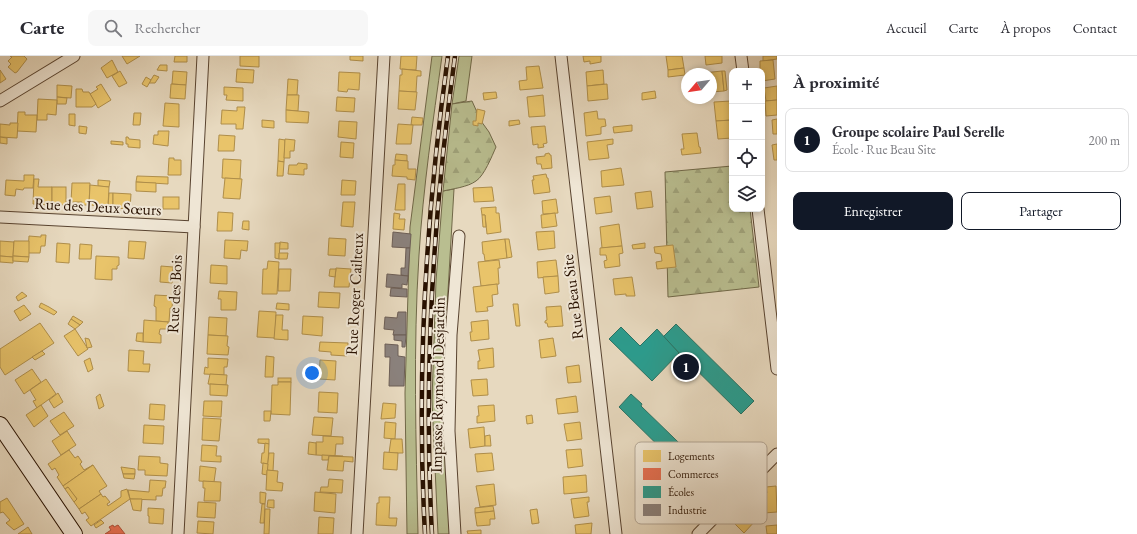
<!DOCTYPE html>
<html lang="fr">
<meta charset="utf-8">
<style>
:root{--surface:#fff;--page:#f7f7f7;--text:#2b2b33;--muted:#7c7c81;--line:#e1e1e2;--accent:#111827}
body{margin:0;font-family:"EB Garamond",serif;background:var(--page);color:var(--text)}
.controls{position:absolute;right:12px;top:12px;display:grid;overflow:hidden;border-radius:8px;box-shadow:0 2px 6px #0003}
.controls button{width:36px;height:36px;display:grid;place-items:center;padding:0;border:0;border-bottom:1px solid var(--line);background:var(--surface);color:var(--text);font:20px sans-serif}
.compass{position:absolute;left:681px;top:12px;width:36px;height:36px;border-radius:50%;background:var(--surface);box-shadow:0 2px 6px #0003;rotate:241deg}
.you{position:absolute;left:312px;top:317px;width:14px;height:14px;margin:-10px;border:3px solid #fff;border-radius:50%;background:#1a73e8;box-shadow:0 0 0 6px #1a73e833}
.badge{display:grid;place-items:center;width:26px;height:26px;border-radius:50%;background:var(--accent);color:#fff;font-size:13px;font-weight:700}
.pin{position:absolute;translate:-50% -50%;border:2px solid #fff;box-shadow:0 1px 4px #0006}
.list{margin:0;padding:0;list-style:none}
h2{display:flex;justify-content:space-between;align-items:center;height:52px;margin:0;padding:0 16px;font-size:17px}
h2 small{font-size:13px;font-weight:400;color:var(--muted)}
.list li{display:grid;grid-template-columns:26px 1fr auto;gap:12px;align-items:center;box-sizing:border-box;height:64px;margin:0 8px 8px;padding:0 8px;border:1px solid var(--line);border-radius:8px}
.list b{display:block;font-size:15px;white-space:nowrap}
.list p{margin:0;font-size:13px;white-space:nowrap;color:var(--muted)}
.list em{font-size:13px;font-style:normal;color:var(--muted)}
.actions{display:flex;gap:8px;padding:12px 16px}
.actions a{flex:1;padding:9px 0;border:1px solid var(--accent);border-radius:8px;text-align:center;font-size:14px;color:var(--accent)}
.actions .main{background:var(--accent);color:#fff}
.icon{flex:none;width:22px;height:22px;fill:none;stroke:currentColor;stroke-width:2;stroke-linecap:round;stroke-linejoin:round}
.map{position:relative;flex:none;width:777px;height:478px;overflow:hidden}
header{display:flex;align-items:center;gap:24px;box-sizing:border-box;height:56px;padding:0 20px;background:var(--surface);border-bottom:1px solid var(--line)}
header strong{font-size:19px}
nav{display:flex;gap:22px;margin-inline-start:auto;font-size:14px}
.search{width:280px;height:36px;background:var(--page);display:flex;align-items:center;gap:10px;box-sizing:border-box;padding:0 14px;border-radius:8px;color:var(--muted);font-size:15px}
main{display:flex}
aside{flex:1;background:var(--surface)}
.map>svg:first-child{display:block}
</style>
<header>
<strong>Carte</strong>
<div class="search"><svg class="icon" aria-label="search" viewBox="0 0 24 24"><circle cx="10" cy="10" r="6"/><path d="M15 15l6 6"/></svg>Rechercher</div>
<nav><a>Accueil</a><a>Carte</a><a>À propos</a><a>Contact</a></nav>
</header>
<main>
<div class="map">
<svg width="777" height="478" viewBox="0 0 777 478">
<defs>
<pattern id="forest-firs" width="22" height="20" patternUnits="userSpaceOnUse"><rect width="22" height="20" fill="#b9be90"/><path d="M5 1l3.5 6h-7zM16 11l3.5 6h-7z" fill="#9fa27a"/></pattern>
</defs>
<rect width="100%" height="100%" fill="#e7d9bf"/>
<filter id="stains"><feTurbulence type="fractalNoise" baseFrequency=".005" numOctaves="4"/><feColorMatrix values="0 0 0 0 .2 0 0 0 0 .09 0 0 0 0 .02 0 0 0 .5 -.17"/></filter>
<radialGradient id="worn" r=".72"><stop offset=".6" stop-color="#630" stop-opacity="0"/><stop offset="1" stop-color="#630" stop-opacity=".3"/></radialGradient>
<g fill="#b9be90" stroke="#706848">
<path d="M432,0H442C433,66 423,132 419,199C413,292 416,385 418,478H407L405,337L410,171Z"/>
<path d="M459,0H472L466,45L452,48Z"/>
<path d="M454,133L444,303L446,393L450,478H438L432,344L436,225L443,135Z"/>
</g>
<g fill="url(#forest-firs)" stroke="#706848">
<path d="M472,45L481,65L489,76L496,91C492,100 484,120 476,125C468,131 452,133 443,135L452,48Z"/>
<path d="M732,110V153H750L759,231L668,241L665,116Z"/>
</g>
<g fill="#e9c46a" stroke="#af8e4a">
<path d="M10,0H24L27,3L17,16L15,17L8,11L11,8L8,5L12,1Z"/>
<path d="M122,0H140L127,8Z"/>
<path d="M175,0H187V6H174Z"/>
<path d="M240,0H259V11L240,10Z"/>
<path d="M350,0H363V5L350,4Z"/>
<path d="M401,0H417L416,14L400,13Z"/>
<path d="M583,0H601V6L590,8V5L584,6Z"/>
<path d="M666,0H682L684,12L668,14Z"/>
<path d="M705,0H722V7L706,9Z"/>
<path d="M763,0H777V3L763,5Z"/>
<path d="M112,4L118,16L107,22L101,12Z"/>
<path d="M773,4L775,23L762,25V15H760V5Z"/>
<path d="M160,9H167V15L157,14Z"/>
<path d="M539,10L543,32L520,34L519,25L527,24L526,11Z"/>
<path d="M684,12L685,19L668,21V14Z"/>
<path d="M237,13L254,14L253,27L236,26Z"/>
<path d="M402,13L421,15V20H417L416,36L399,35L400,19H402Z"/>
<path d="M0,14L6,23L0,27Z"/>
<path d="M603,14L604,28L587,30L586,16Z"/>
<path d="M120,15L127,27L119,31L112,20Z"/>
<path d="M173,15L187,16L186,29L172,28Z"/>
<path d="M722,15L724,35L711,36V18L703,17Z"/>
<path d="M722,15H725L727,34L724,35Z"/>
<path d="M339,16L360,17L359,34L348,33L347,36L338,35Z"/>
<path d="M154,19L159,21L155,27H149Z"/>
<path d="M146,21L151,24L147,31L142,28Z"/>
<path d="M288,23L298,24L297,39H287Z"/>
<path d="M101,28L111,44L98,52L90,38L98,33L96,31Z"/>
<path d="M171,28L186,29L185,43L170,42Z"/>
<path d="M607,28L608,43L588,45L587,30Z"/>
<path d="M57,29L72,30L71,42L57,41Z"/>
<path d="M777,30V44L766,45L764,32Z"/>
<path d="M224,31L243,32V45L226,44L227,39H224Z"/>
<path d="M76,33H82L83,36H89L96,48L92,51H76Z"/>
<path d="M399,35L417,36L415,54L398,53Z"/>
<path d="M655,35L656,42L642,44V37Z"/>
<path d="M496,36L497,42L484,44L483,37Z"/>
<path d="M287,39H299L298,55L286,54Z"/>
<path d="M543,39L545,60L529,61L527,41Z"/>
<path d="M57,41L67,42L66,48H57Z"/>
<path d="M337,41L355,42L354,56L336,55Z"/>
<path d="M38,43L57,44L56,59L47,58V64H37Z"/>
<path d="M777,44V59L766,60L765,45Z"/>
<path d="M731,45L732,64L716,65L714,46Z"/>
<path d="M165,47L179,48V71L163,70Z"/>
<path d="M237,51H245L243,73H236V68H221L222,54L237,55Z"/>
<path d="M477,53L485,55L482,68L478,67V70L473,69V65H476Z"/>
<path d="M286,54L309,56L308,67L286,66Z"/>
<path d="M597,55L598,63H605L606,70L601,71V78L586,80L584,57Z"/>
<path d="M18,56H25V59H37L36,76L17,75Z"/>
<path d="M134,57H141L140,69H133Z"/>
<path d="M69,58H75V70L69,69Z"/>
<path d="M412,61L423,62L422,69H411Z"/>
<path d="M777,63V78H773L772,64Z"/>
<path d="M262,64L274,65V72L262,71Z"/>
<path d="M519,64L520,68L509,70V65Z"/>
<path d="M732,64V82L718,83L716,65Z"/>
<path d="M339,65L357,66L356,83L338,81Z"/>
<path d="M10,67H18L17,82L0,81V68L10,69Z"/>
<path d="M398,68L413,69L411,88H396Z"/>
<path d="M632,69V75L614,77L613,71Z"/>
<path d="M79,70L87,71L86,78L79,77Z"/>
<path d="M545,70L547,87L543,88L544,91L538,92V88L533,89L531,71Z"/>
<path d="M158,75H169L168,90L153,88L154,79H158Z"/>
<path d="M697,77L699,91H700L701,97L682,99L681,93H684L682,78Z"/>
<path d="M219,79L235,80L234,95H218Z"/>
<path d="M0,81L7,82V88L0,87Z"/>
<path d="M126,81H128L129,83L140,84V92L128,91V88H126Z"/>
<path d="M279,83L285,84L284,106L278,105Z"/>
<path d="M285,83L295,84L294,95H290V102H284Z"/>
<path d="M613,83V88L607,89L609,102L589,104L587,86Z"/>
<path d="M111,85L123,86V89L111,88Z"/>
<path d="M341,86L354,87L353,102L340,101Z"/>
<path d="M777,88V104H774L772,89Z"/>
<path d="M549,97L550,99H551L552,112L542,113L541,108H537L536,101L545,100V98Z"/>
<path d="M396,98L407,99V105L395,104Z"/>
<path d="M169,102H174V104H181V119H168Z"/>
<path d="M223,103L241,104L240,123L222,122Z"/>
<path d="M395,104L408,105V113H416L415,124L407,123V121L392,120L393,109H395Z"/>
<path d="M278,105L284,106L283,120H277Z"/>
<path d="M298,107L307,108V113H304V119L288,118L289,109H297Z"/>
<path d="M621,112L624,129L602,131L601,115Z"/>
<path d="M546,118L547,122H548L550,136L534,138L532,124H534L533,120Z"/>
<path d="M24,119H34L33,132H24L23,134L16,133L15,140L5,139L6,124L24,125Z"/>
<path d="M137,120L168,121V128L136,126Z"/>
<path d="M225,122L242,123L240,143L223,142Z"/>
<path d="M34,123H39L38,131H52V149L33,148Z"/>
<path d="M98,124L110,125L109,131L98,130Z"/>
<path d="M342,124L356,125L355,139H341Z"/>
<path d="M136,126L156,127V136L136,135Z"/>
<path d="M72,127H90L89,149H81L82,146H71Z"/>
<path d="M398,128H405V154H395Z"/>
<path d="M90,129L109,131L108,150L89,149Z"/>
<rect x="52" y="131" width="14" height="18"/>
<path d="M492,131L494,145L474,146L473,132Z"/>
<path d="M651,135L653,151L637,153L635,137Z"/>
<path d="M109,137H113V152L108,151Z"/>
<path d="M113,137L131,138L130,153L113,152Z"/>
<path d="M610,140L612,156L596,158L594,142Z"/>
<rect x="163" y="141" width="16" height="12"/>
<path d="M556,143L558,157L543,158L542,145Z"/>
<path d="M343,146H355L353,171L341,170Z"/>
<path d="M496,151V157H499L501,176L487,178L485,159H482L481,152Z"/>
<path d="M218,156L233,157L232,175H217Z"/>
<path d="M394,157L400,158L399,163H405L404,174L393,173Z"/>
<path d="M555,157L557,170L542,172L541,159Z"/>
<path d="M482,159H485L486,171H483Z"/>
<path d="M243,165H249V174L242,173Z"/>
<path d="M619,168L622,190L602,192L600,171Z"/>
<path d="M554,175L555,192L538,194L536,176Z"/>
<path d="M41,179H46L45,190H41L40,197H28L29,180L41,181Z"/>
<path d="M329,182L346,183L345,200L328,199Z"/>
<path d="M505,183L507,202L485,205L484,198H483L482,186Z"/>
<path d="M505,183H509L512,201L507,202Z"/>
<path d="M225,184L248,185L247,195L241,194L240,203L224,202Z"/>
<path d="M0,185L14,186L13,201L0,200Z"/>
<path d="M14,185H29V201L13,200Z"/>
<path d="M129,185L146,186L144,203L128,202Z"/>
<path d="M280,186L288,187V193H279Z"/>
<path d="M57,187L70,188L69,207L56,206Z"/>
<path d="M275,187H280L279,203L275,202Z"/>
<path d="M645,187V192L633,193L632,189Z"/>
<path d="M80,188L92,189L91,203H79Z"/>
<path d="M673,189L676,211L657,213L656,206L662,205L661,198L655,197L654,191Z"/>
<path d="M622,190L623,197L619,198L620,210L605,212L604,205L607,204L606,199H600V192Z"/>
<path d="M279,197H288L287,203H279Z"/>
<path d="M0,200L13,201V207L0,206Z"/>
<path d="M13,200L29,201L28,206L13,205Z"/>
<path d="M96,200L119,201V209L117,210V213H112V224L95,223Z"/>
<path d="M499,204L500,212H498L499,228L481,230L478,206Z"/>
<path d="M556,204L558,220L538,222L537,206Z"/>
<path d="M268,205L279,206L277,238H262L263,213H267Z"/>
<path d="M211,209L227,210V228L210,227Z"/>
<path d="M161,210L173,211L172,227L160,226Z"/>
<path d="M336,212L351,213L349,231H334Z"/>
<path d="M279,213H291L290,235H278Z"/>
<path d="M330,213H336L335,221L329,220Z"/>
<path d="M558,220L559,236L545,238L543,221Z"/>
<path d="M632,221L635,240H626V238L615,239L613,223Z"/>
<path d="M497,228L498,238L492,239L493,250L487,251L488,255L476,256L473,231Z"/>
<path d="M219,235L237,236L236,254H221V243H218Z"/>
<path d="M22,236L27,240L18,245L16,241Z"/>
<path d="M319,236L340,237L339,252L318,251Z"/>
<path d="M155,239L173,240L172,252H170L169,266L156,265V251L154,250Z"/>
<path d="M41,247L49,251L57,256L54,259L39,251Z"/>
<path d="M277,247L289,248V254L276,253Z"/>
<path d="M513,248H518L520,270H516Z"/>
<path d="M24,249L31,258L20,265L14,255Z"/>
<path d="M561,250L563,270L548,271L547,267H545V265L547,264L546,251Z"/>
<path d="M259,255L276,256L275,282L257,281Z"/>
<path d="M276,259H283L282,274H288V284L274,283Z"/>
<path d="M73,260L83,266L80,269L71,263Z"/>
<path d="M303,260L323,261L322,280L302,278Z"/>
<path d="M209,261L227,262L226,280L208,279Z"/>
<path d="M71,263L80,269L75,273L68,268Z"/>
<path d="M144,264L168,266V273H160L159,278L161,279V287L143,286Z"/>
<path d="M488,264L489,283L471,285L470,276H472L471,266Z"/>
<path d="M40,267L54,287L5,319L0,311V293Z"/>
<path d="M75,273L88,293L78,300L64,280Z"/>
<path d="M137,277H143V286L136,285Z"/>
<path d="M208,279L228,280L227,290L229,291L228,299L207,298Z"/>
<path d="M85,282L89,283L92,291L87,292Z"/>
<path d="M553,282L556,300L541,302L539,284Z"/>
<path d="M320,286L348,287L347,300L331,299V296L319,295Z"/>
<path d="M493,292L494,311L478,313V305H480L478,294Z"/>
<path d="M129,294L144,295L143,308H150L149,316L128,315Z"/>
<path d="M42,295L45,298L35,304L32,301Z"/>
<path d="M266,300L274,301L273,321H265Z"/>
<path d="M90,302L93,313L88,316L84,305Z"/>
<path d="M208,302L228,303L227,311H224V319L204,318L205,311L208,312Z"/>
<path d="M320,304L336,305L335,324L319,323Z"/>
<path d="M579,309L581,326L568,327L566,311Z"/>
<path d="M32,313L41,326L24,338L15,324Z"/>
<path d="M210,318L227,319L226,329L208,328Z"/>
<rect x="278" y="322" width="13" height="4"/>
<path d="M46,323L56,338L37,352L33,345L36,344L30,334Z"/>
<path d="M487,323L488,339L473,340L471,324Z"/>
<path d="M278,326H291L290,359L271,358L272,329H278Z"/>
<path d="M210,328L228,329L227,340L210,339Z"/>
<path d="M319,336L338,337L337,357L318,356Z"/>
<path d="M58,337L63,346L54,352L49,344Z"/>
<path d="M100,338L104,350L99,353L96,341Z"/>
<path d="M576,340L578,356L558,358L556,343Z"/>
<path d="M204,345H222L221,361L203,360Z"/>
<path d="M383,347L396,348L395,362L381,363Z"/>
<path d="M150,348L165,349L164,364L149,363Z"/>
<path d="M41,349L48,360L34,371L26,359Z"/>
<path d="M494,349L495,365L477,367V360H479L478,350Z"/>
<path d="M264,355H271L270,365H264Z"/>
<path d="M64,356L74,370L60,379L50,365Z"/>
<path d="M532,359L533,367L527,368L526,360Z"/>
<path d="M314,361L333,362L331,380L312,379Z"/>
<path d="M203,362L221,363L219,385L202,384Z"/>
<path d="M385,366L396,367L395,383L384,382Z"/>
<path d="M580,366L582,383L567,385L564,368Z"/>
<path d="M144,369L164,370L163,388L143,387Z"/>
<path d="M484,371L485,390L470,392L468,373Z"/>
<path d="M67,375L76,389L61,399L52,385Z"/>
<path d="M490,379L491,390H485V380Z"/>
<path d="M323,380L343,381V388H336L335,400L316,399V386H323Z"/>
<path d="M258,383H269V388L258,387Z"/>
<path d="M391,383H402L403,397H389Z"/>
<path d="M309,386L316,387V399L308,398Z"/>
<path d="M265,387L269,388L268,408L261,407L262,397H264Z"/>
<path d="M202,389L217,390L216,400H221V406L201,405Z"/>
<path d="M581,393L583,410L568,412L566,394Z"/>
<path d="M69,394L75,402L78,400L82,406L80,408L84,414L93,409L63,430L57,421L59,419L55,412L52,414L48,408Z"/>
<path d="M384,396L398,397L397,414L383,413Z"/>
<path d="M269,397H274L273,415L267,414Z"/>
<path d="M492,397L494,414L477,416L475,398Z"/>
<path d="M322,399L343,400V401L329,400L328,404H322Z"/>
<path d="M139,400L160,401V407L168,408L167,420L145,419V414H138Z"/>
<path d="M329,400L353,401V406L344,405L343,415L327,414Z"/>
<path d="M263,407L268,408L267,419L262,418Z"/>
<path d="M93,409L107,430L99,435L101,438L79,453L74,446L77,443L72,437L68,431L65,433L63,430Z"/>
<path d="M200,410L216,412L214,426L199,425Z"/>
<path d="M121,411L135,413V418H123Z"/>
<path d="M267,414L278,415L277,426L283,427L282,435L266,434Z"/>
<path d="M123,418H135L134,423L124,422Z"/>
<path d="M586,419L587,436L564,438L563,421Z"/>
<path d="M329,423L343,424L342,437L320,436L321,431H328Z"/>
<path d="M150,424L166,425L165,432H163L162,440H156V444L130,443L128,434L149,436Z"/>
<path d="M203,425L221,426L220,445H204L205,432H203Z"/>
<path d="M494,428L496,449L480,451L476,430Z"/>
<path d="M776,430L777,456L764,457L761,438L767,437L766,431Z"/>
<path d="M68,431L77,443L74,446L65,433Z"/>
<path d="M127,433L130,443L91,470L86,464L89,462L85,456L82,458L79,453L101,438L103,441L105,440L110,446L107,448L108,450L121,441V435Z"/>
<path d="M260,436L266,437L265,448L260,447Z"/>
<path d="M315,436L336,438L335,457L314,455Z"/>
<path d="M379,441H390L389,462H397L396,470L376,469L377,447H379Z"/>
<path d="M589,441V446H587L589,460L574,462L571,443Z"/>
<path d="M7,442L24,468L14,474L6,467L10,464L3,456L0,457V446Z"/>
<path d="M130,443H142L141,455L133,454Z"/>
<path d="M268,444H274V452L267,451Z"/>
<path d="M198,446L216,447L215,462L197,461Z"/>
<path d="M262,448H265L264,467H260Z"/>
<path d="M493,450L494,455L475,457V452Z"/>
<path d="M148,452L164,453L163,468L149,467V460H148Z"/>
<path d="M265,453H270L269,478H264Z"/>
<path d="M537,453L539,467L532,468L530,454Z"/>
<path d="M745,454L756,464L744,477L733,466Z"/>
<path d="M494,455L495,463H490V469L477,470L475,457Z"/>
<path d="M319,461L334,462L333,478H318Z"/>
<path d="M101,464L104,467L96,472L94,469Z"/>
<path d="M198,465L214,466L213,478L197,477Z"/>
<path d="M592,467L591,478H576L575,469Z"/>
<path d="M777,469V478H767L766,470Z"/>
<path d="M28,471L32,478H18Z"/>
<path d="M481,474V478H468L467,475Z"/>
</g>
<path fill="#e76f51" stroke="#ae5339" d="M113,469L114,471L118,469L125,478H105L111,474L109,471Z"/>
<g fill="#2a9d8f" stroke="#297364">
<path d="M676,268L754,345L741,358L663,281Z"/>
<path d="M621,271L640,290L657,273L679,297L652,325L609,283Z"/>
<path d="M631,338L642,348L641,350L708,415L707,416L712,421L696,436L678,418L683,414L619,351Z"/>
</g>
<g fill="#8a817c" stroke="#6d5f57">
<path d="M393,176L411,178L410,192L392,191Z"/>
<path d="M406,192H410L408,220L401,219V212H405Z"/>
<path d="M387,218L408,220L407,229L402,228V232L386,231Z"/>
<path d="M391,232L407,233V241L390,240Z"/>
<path d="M398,256H406V279H393L394,274L384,273L385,261L397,262Z"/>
<path d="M394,279H406L405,291H402V285L394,284Z"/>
<path d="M385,288L398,289V300L405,301L404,330H389L390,301H385Z"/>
</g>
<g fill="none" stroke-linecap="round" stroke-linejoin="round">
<defs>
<g id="minor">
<path d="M561,0L616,478"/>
<path d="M741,0L743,15"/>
<path d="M0,45L74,0"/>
<path d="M758,153L777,313"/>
<path d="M0,161L194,171"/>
<path d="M178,478L203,0"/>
<path d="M357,478L384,0"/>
<path d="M455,478L449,375L451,279L459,180"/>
<path d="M698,478L777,398"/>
</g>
<path id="secondary" d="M0,369L74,478"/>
</defs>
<use href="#minor" stroke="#584330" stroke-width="13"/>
<use href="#secondary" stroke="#281100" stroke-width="18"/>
<use href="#minor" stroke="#efe6d5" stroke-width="11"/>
<use href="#secondary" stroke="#efe6d5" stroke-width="16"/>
<defs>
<g id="rail">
<path d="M425,478C416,318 426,158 448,0"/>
<path d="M432,478C423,318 433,159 455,0"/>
</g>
</defs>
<use href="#rail" stroke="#281100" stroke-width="4.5"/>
<use href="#rail" stroke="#efe6d5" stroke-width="3" stroke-dasharray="9" stroke-linecap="butt"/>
</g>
<g text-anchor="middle" stroke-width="4" stroke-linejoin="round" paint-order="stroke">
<g font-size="16" fill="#281100" stroke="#efe6d5">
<text transform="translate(98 150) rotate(3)" y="6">Rue des Deux Sœurs</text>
<text transform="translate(174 238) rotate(-87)" y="6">Rue des Bois</text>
<text transform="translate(354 238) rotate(-87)" y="6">Rue Roger Cailteux</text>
<text transform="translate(572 241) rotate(-97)" y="6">Rue Beau Site</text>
<text transform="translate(437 329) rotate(-89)" y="6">Impasse Raymond Desjardin</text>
</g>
</g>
<rect x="635" y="386" width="132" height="82" rx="6" fill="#efe6d5" stroke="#b3a695" stroke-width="1"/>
<rect x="643" y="394" width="18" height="12" fill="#e9c46a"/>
<rect x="643" y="412" width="18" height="12" fill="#e76f51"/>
<rect x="643" y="430" width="18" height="12" fill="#2a9d8f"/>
<rect x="643" y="448" width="18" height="12" fill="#8a817c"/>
<g font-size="11" fill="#281100">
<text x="668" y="404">Logements</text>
<text x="668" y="422">Commerces</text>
<text x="668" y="440">Écoles</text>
<text x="668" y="458">Industrie</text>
</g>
<rect width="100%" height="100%" filter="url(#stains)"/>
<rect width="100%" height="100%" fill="url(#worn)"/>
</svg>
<div class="controls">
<button>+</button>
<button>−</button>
<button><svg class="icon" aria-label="locate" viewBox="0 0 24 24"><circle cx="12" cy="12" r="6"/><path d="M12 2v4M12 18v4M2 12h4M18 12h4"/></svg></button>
<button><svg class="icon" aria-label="layers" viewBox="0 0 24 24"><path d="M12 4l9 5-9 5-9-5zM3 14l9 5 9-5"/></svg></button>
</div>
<svg class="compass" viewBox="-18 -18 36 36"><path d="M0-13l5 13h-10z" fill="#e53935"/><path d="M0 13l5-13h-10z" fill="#7c7c81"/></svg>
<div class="you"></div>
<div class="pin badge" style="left:686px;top:311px">1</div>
</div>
<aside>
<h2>À proximité<small></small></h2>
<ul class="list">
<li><span class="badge">1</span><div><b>Groupe scolaire Paul Serelle</b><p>École · Rue Beau Site</p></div><em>200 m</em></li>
</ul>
<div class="actions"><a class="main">Enregistrer</a><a>Partager</a></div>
</aside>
</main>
